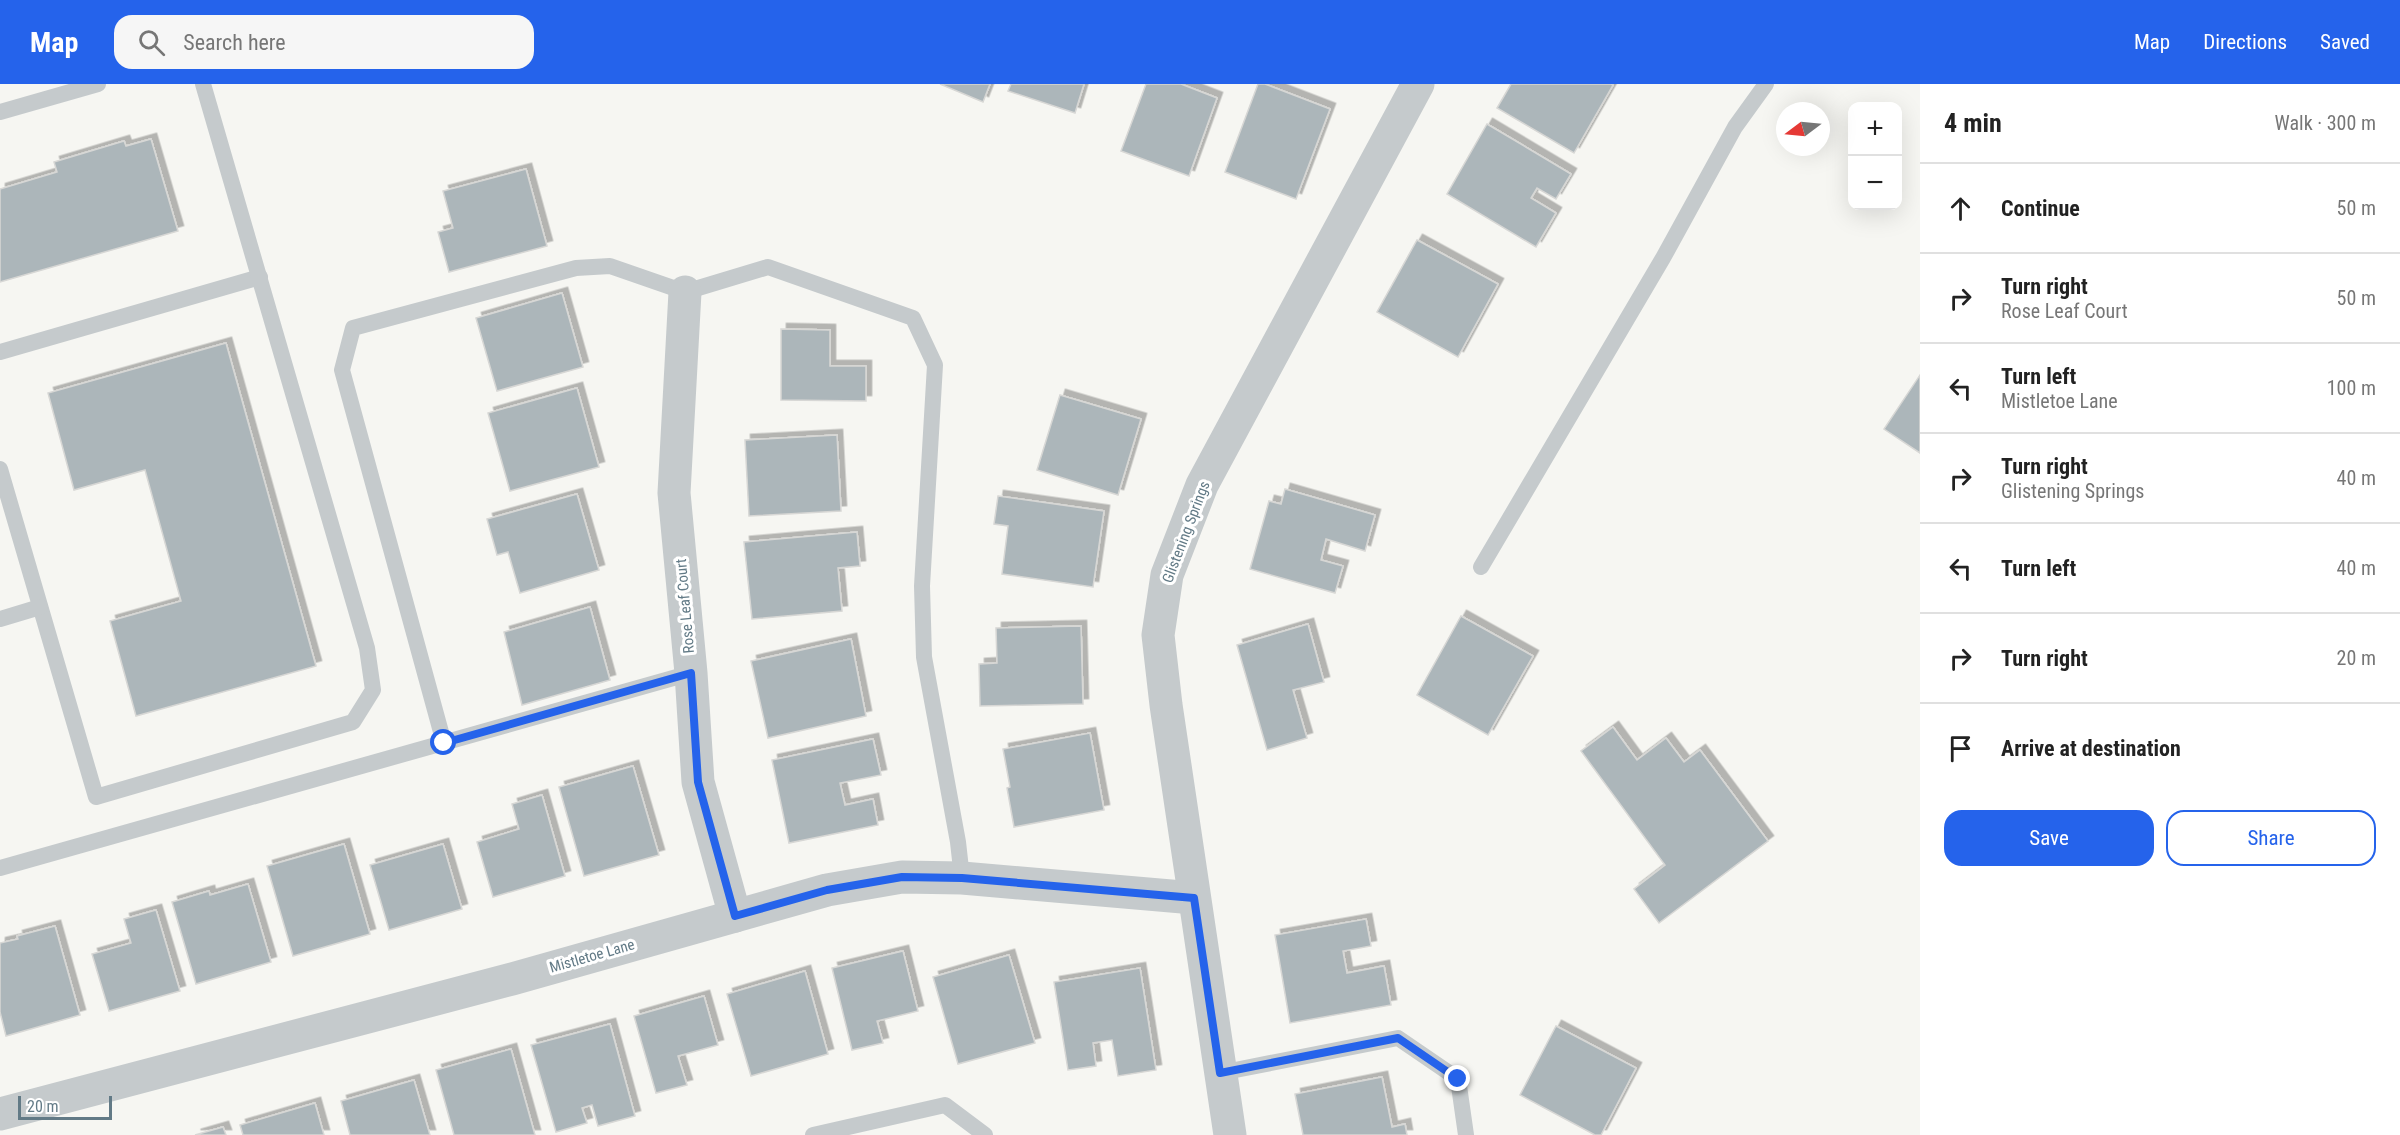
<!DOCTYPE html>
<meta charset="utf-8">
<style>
:root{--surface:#fff;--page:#f6f6f6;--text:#222;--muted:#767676;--line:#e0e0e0;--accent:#2563eb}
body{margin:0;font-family:"Roboto Condensed",sans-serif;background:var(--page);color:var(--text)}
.controls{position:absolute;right:18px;top:18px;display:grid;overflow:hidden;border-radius:12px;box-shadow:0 6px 24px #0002}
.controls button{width:54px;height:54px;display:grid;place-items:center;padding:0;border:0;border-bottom:2px solid var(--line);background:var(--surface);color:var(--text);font:30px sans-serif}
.compass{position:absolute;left:1776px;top:18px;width:54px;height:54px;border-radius:50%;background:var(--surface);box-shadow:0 6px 24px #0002;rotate:254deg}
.scale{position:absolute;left:18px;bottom:15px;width:94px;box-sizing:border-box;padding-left:6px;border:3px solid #627a86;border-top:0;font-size:16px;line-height:21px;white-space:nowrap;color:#627a86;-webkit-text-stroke:4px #fff;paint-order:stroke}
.stop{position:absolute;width:18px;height:18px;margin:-14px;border:4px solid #2563eb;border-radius:50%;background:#fff}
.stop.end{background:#2563eb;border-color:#fff;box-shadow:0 2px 6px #0008}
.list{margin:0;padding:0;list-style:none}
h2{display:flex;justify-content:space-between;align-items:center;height:78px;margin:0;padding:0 24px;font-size:26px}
h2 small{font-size:20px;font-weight:400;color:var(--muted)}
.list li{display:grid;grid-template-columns:39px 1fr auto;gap:18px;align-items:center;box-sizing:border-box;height:90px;padding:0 24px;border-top:2px solid var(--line)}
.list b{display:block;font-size:22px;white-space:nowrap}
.list p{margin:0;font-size:20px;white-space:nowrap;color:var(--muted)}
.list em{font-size:20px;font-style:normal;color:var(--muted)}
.actions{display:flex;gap:12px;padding:18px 24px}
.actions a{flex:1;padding:14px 0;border:2px solid var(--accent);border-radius:18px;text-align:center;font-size:21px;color:var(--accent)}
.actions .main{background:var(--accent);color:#fff}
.icon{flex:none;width:33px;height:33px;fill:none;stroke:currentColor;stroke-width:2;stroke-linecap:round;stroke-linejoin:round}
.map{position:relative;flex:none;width:1920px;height:1051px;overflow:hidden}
header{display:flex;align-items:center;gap:36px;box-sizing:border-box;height:84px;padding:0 30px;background:var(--accent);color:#fff}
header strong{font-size:28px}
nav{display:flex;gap:33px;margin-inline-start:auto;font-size:21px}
.search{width:420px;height:54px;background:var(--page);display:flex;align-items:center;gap:15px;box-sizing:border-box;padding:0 21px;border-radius:18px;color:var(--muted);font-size:22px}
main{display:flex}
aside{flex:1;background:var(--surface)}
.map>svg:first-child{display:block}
</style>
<header>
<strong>Map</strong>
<div class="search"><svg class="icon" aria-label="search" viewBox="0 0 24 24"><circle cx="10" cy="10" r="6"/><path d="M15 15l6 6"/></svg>Search here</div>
<nav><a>Map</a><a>Directions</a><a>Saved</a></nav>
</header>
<main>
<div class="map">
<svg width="1920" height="1051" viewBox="0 0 1920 1051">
<defs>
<filter id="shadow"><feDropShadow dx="5.5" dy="-5.5" stdDeviation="0" flood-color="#0004"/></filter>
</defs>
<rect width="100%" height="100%" fill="#f6f6f2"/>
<g fill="#acb6ba" stroke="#d7d7d5" stroke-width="1.5" filter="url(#shadow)">
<path d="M940,0H990L983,18Z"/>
<path d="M1011,0H1084L1075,29L1008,7Z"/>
<path d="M1146,0H1181L1217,14L1189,92L1121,67Z"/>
<path d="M1258,0H1265L1330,25L1296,115L1225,88Z"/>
<path d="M1511,0H1611L1613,1L1574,69L1497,24Z"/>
<path d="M1487,40L1571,90L1556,115L1537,104L1531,114L1556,129L1536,163L1447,110Z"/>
<path d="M151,55L178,147L0,198V105L57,88L54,78L124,57L126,62Z"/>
<path d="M526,85L547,162L449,188L438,148L453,144L443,107Z"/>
<path d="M1417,156L1498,200L1458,273L1377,228Z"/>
<path d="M562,209L583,283L497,307L476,234Z"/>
<path d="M781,245L830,246V282H866V317L781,316Z"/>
<path d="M226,259L316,582L136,632L110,537L181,517L145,386L74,406L48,309Z"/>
<path d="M1920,291V369L1884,345Z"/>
<path d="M577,304L599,383L510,407L488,329Z"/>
<path d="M1060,311L1141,335L1118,411L1037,386Z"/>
<path d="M837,351L841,427L749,432L745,356Z"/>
<path d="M1285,405L1375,431L1365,467L1326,455L1321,476L1343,482L1335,509L1250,485L1269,417L1281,420Z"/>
<path d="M577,410L599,486L520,509L508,468L497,471L487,435Z"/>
<path d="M998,412L1104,427L1093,503L1002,490L1008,442L994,440Z"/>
<path d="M857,448L860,482L838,484L842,527L752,535L744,458Z"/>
<path d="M590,523L610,596L522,621L504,548Z"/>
<path d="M1461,532L1533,572L1488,651L1417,611Z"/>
<path d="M1308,540L1324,598L1293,606L1307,654L1267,666L1237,561Z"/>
<path d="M1081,542L1083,620L980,622L979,580L997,579L996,544Z"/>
<path d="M851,555L866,632L768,654L751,577Z"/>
<path d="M1613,643L1637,676L1666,654L1684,678L1700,666L1768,757L1659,839L1634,805L1665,781L1581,667Z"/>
<path d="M1090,649L1104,726L1014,743L1007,704L1010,703L1003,665Z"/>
<path d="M873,655L881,691L840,699L845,721L873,715L878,741L789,759L772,676Z"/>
<path d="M633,682L659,771L584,792L559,703Z"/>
<path d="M542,711L565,792L493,813L477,758L519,745L512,720Z"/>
<path d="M344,760L370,850L293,872L267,782Z"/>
<path d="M443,760L462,825L389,846L370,781Z"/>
<path d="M248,800L271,878L196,900L172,818L209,807L210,811Z"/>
<path d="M156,826L180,907L109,927L92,870L131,859L124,835Z"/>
<path d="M1366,835L1371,862L1343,867L1347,889L1384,882L1391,921L1290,939L1275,851Z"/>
<path d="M55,842L80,931L6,952L0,928V859L18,855L17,852Z"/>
<path d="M903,867L918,927L877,937L883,959L852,966L832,884Z"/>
<path d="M1009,871L1035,959L958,980L933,893Z"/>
<path d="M1140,884L1156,986L1118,992L1112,956L1093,959L1096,982L1068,986L1054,898Z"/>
<path d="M805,887L828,970L751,992L727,910Z"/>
<path d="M704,912L718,961L678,972L687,1001L656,1009L634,932Z"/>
<path d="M610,940L635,1032L598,1042L592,1021L582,1024L587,1039L556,1048L531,961Z"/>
<path d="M1556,942L1636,984L1601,1051H1595L1520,1011Z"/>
<path d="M511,965L535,1051H454L436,986Z"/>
<path d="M1382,993L1392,1043L1405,1040L1407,1051H1303L1295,1010Z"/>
<path d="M414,996L430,1051H350L341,1017Z"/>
<path d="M315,1019L324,1051H243L240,1041Z"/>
<path d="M223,1043L226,1051H195Z"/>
</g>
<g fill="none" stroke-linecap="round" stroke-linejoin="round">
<g stroke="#c5cacc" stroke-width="16">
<path d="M0,28L98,0"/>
<path d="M0,268L260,193"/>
<path d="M0,385L96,713L353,638L373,606L367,564L203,0"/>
<path d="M1481,483L1663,174L1735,43L1766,0"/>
<path d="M0,535L40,523"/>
<path d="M444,659L342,286L353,244L576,184L610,182L685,208L768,183L913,234L935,281L922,502L924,573L958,758L962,794"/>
<path d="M0,784L691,589"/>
<path d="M1220,989L1398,954L1458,995L1466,1051"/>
<path d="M813,1051L945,1021L985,1051"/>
</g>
<g stroke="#c5cacc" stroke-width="33">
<path d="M685,208L674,409L691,589L698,698L735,832"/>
<path d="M0,1030L512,895L827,806L902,793L962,794L1194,814"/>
<path d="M1230,1051L1166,621L1158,551L1167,491L1202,401L1418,0"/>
</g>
</g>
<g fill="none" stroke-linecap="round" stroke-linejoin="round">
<path stroke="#2563eb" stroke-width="8" d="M444,659L691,589L698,698L735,832L827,806L902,793L962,794L1194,814L1220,989L1398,954L1458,995"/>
</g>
<g text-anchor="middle" stroke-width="6" stroke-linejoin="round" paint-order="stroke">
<g font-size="15" fill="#627a86" stroke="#fff">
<text transform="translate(1186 448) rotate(-69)" y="5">Glistening Springs</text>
<text transform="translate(685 522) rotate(-95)" y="5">Rose Leaf Court</text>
<text transform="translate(592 872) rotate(-16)" y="5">Mistletoe Lane</text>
</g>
</g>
</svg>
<div class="controls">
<button>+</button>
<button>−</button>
</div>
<svg class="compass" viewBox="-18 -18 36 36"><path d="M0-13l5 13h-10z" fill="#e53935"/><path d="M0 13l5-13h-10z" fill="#767676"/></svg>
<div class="scale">20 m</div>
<div class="stop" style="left:444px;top:659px"></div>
<div class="stop end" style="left:1458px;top:995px"></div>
</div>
<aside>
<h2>4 min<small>Walk · 300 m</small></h2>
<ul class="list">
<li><svg class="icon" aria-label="ahead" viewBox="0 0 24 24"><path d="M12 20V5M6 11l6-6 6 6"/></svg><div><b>Continue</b></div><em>50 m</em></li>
<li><svg class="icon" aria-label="right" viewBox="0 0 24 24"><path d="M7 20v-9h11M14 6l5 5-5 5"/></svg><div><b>Turn right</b><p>Rose Leaf Court</p></div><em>50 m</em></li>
<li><svg class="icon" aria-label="left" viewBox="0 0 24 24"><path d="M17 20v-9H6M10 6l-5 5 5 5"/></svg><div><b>Turn left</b><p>Mistletoe Lane</p></div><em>100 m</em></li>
<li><svg class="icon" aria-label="right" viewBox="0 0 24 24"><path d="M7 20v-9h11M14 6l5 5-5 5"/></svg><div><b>Turn right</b><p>Glistening Springs</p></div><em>40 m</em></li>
<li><svg class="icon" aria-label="left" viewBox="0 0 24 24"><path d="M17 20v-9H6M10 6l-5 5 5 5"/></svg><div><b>Turn left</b></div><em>40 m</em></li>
<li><svg class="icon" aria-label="right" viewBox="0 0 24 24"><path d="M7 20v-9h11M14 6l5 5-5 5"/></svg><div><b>Turn right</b></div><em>20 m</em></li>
<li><svg class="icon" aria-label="arrive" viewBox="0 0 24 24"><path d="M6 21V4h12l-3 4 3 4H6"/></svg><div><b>Arrive at destination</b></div></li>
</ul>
<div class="actions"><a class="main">Save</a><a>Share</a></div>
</aside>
</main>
